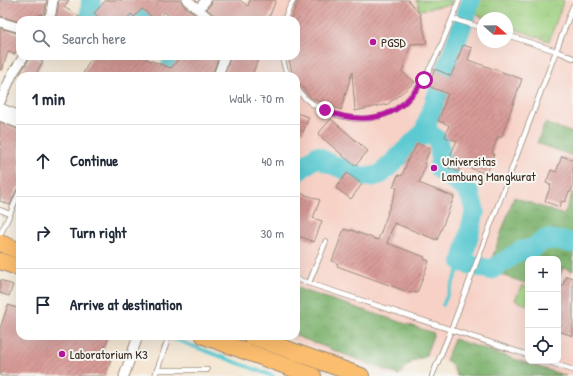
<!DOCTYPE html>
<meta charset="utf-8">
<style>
:root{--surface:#fff;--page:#f6f6f7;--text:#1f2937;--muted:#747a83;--line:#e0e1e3}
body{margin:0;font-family:"Patrick Hand",sans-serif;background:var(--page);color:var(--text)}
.controls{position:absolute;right:12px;bottom:12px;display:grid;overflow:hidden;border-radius:8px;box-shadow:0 4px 16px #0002}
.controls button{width:36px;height:36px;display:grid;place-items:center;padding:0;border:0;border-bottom:1px solid var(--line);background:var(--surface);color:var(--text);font:20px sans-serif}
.compass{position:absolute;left:477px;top:12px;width:36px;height:36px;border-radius:50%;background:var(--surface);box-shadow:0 4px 16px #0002;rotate:110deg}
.stop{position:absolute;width:12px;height:12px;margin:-9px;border:3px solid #b5179e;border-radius:50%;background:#fff}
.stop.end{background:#b5179e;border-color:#fff;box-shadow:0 1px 4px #0008}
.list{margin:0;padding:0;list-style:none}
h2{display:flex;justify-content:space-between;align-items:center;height:52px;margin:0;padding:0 16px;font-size:17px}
h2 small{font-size:13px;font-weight:400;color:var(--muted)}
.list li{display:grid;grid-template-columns:26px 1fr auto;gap:12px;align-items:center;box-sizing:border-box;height:72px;padding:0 16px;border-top:1px solid var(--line)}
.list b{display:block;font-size:15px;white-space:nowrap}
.list em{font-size:13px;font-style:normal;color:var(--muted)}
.icon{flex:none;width:22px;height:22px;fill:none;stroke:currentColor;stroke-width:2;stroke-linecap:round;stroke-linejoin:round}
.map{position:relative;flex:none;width:573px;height:376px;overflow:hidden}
.search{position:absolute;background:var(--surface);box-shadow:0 4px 16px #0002;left:16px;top:16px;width:284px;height:44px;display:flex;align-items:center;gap:10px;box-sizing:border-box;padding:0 14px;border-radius:12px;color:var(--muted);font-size:15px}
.panel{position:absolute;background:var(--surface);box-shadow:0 4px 16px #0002;left:16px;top:72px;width:284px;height:268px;border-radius:12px}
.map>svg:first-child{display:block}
</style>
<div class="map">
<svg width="573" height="376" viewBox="0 0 573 376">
<defs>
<pattern id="forest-crowns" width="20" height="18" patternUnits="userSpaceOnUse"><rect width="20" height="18" fill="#7db26d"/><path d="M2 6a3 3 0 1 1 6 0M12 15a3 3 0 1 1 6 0" fill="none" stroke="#689159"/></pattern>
<pattern id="park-tufts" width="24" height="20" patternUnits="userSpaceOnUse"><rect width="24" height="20" fill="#9ccf7e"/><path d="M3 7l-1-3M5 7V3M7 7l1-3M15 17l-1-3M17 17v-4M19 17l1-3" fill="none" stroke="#87b26c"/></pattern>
<pattern id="building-hatch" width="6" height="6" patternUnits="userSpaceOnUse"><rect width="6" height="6" fill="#d89b97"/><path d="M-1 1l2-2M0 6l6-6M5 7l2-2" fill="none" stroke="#b07f7b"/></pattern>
</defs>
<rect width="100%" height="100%" fill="#f6f6f2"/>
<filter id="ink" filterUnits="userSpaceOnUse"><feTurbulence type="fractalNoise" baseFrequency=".025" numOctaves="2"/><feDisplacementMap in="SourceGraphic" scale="8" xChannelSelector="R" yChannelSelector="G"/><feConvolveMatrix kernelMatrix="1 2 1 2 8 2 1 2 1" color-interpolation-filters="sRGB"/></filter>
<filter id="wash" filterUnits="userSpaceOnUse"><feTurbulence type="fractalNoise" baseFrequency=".012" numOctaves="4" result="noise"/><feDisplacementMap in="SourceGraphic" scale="16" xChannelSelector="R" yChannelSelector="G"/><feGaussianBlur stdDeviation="0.9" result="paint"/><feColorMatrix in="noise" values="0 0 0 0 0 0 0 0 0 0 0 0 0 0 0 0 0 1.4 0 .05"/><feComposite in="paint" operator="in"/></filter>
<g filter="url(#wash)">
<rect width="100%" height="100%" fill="#f4e6d3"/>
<path fill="#f7d1c6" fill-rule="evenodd" d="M246,0H573V376H454L449,365L445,362L429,356L417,360L410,365L407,368L402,376H392L281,336H296V76H222L229,56H296V20H240ZM483,18H507V42H483ZM528,259H558V361H528Z"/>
<g fill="url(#forest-crowns)" stroke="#5c6e46">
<path d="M545,123L573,133V156L537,143Z"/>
<path d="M573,191V271L563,268L558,280V259H528V284L488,270L514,197L564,215Z"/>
<path d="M296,288L434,333L425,357C413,359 406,366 399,375L296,336Z"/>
<path d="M454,339L566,376H457L453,367L446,360Z"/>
</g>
<path fill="url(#park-tufts)" stroke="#6c7c4e" d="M478,0H564L549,41L507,26V18H485L474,14Z"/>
<g fill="#9ccf7e" stroke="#6c7c4e">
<path d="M415,0H451L452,4L419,10L418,2Z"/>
<path d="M522,285L528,288L527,305L515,300Z"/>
</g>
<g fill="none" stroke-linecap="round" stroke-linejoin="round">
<g stroke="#5dcad2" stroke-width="3.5">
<path d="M443,305L462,262"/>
<path d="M166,336L273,376"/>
</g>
<g stroke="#5dcad2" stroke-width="20">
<path d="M91,0L90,17L93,20"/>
<path d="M132,20L142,15L148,20"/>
<path d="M169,76L174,56"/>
<path d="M423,135L471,0"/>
<path d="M296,173L317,156L326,162L361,176L371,177L381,174L419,137L426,134C429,135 431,135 433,136C443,143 440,159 439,169L469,192L475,211L462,262L491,270L520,251L533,248L546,239L573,243"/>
</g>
</g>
<g id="blocks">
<g fill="url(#building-hatch)">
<path d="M0,0H47L44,14L43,13L42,15L39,14L37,20H20V22L0,16Z"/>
<path d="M59,0H69L64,7L84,20H55L57,14Z"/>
<path d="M106,0H181L183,5L202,20H174L164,12L158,20H156L142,9L134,17L131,14L126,20H102L94,13Z"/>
<path d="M212,0H240L248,6L250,0H276L268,20H217L215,16L207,9L211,4Z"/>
<path d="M298,0H408L420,14L427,43L411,44L402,72L415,82L388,104L355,111L352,72L341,110L311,98L296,79V76H293L288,56H296V20H290Z"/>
<path d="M0,28L20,34V38L15,54L8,52L2,70H0Z"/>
<path d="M463,45L472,48L468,60L522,79L501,138L498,136L492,153L494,154L487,174L461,165L458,172L445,166L457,141L445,137L449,125L438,121L448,94L428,86L435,69L451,76Z"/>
<path d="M30,56H32L43,61L35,76H23L20,74L29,59Z"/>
<path d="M92,56H147L146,59L171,68L181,56H219L212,76H82Z"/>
<path d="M231,56H259L252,76H224Z"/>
<path d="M296,113L309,117L303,132L296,129Z"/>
<path d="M331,119L368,151L355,166L318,134Z"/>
<path d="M0,122L20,130V186L17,189L10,205L0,201Z"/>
<path d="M417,143L430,149L424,164L426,165L419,183L454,197L437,240L394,223L387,243L425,257L424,259L429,261L417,293L412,292L411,293L337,266L338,264L332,261L344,229L350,231L351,230L378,240L388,213H387L397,188L393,187L398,175L402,176L410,154H412Z"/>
<path d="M562,156L573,160V186L570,193L569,192L565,202L562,201L559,207L545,201L551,185L546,183L551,170L556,172Z"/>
<path d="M347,173L362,184L351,199L336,188Z"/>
<path d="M298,192L320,200L313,218L322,221L314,242L296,235V199Z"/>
<path d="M566,276L573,278V336L558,331V298Z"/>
<path d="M0,280L13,285L9,296L0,293Z"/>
<path d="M8,305L20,309V336H109L102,354L112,357L105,376H0V328Z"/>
</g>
</g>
</g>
<g filter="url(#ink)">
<use href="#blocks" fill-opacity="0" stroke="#988878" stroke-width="1"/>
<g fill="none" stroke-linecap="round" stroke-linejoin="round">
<defs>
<g id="lane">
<path d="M453,19L483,28"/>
<path d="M284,20L290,6L294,0"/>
<path d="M507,35L556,51L573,58"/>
<path d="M282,56L285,68L289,76"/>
<path d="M296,87C299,91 302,96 306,99C316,108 332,114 345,117C398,128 422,88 441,46C447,30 454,16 459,0"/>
<path d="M0,210L10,214"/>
<path d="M0,235L10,214L20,190"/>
<path d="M296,279L528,355"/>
<path d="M309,283L326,241"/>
<path d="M546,361L573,370"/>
<path d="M157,370H207"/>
<path d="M155,376L169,336"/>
<path d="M432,376L451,330L573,6"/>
</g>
<g id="street">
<path d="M187,0L211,20"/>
<path d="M199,9L206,0"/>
<path d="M48,20L51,13L53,0"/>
<path d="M0,22L20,28"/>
<path d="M218,76L225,56"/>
<path d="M0,102L13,73L24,56"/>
<path d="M0,108L20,116"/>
<path d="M0,116L20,124"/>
<path d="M124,376L138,336"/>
</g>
<g id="highway">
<path d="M0,243L20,251"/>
<path d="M0,261L20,268"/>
<path d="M204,336L313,376"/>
<path d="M251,336L361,376"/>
</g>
</defs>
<use href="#lane" stroke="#988878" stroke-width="6"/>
<use href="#street" stroke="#988878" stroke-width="11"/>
<use href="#highway" stroke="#988878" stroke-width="18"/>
<use href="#lane" stroke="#fff" stroke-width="4.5"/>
<use href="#street" stroke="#fff" stroke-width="9"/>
<use href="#highway" stroke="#fbbd6e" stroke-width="16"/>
</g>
</g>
<g fill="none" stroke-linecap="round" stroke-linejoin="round" filter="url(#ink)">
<path stroke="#b5179e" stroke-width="5" d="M325,110C350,121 381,123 403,104C411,97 417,89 424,80"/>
</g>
<g fill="#b5179e" stroke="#f6f6f2" stroke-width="1.5">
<circle cx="373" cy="42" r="4"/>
<circle cx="434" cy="168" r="4"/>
<circle cx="62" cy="354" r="4"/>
</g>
<g text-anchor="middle" stroke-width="4" stroke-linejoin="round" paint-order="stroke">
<g font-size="13" fill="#3b2a1e" stroke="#f6f6f2" text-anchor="start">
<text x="381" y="47">PGSD</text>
<text x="442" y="166">Universitas<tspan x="442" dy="15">Lambung Mangkurat</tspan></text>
<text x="70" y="359">Laboratorium K3</text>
</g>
</g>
</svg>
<div class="controls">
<button>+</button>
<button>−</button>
<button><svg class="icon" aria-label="locate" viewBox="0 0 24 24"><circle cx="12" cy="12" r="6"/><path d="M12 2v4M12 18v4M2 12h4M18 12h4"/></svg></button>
</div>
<svg class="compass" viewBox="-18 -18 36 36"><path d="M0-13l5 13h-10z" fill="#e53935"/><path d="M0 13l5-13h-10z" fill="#747a83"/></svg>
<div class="stop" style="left:424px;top:80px"></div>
<div class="stop end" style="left:325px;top:110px"></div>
<div class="search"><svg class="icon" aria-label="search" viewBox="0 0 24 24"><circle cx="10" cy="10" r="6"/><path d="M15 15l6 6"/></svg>Search here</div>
<section class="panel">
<h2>1 min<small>Walk · 70 m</small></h2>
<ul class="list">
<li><svg class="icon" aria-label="ahead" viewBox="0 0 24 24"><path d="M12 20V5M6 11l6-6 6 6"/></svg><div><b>Continue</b></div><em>40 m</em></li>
<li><svg class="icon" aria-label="right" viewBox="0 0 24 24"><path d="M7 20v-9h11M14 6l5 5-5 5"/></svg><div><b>Turn right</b></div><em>30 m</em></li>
<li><svg class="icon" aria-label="arrive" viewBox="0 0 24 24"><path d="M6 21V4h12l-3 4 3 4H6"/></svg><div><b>Arrive at destination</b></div></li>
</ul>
</section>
</div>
